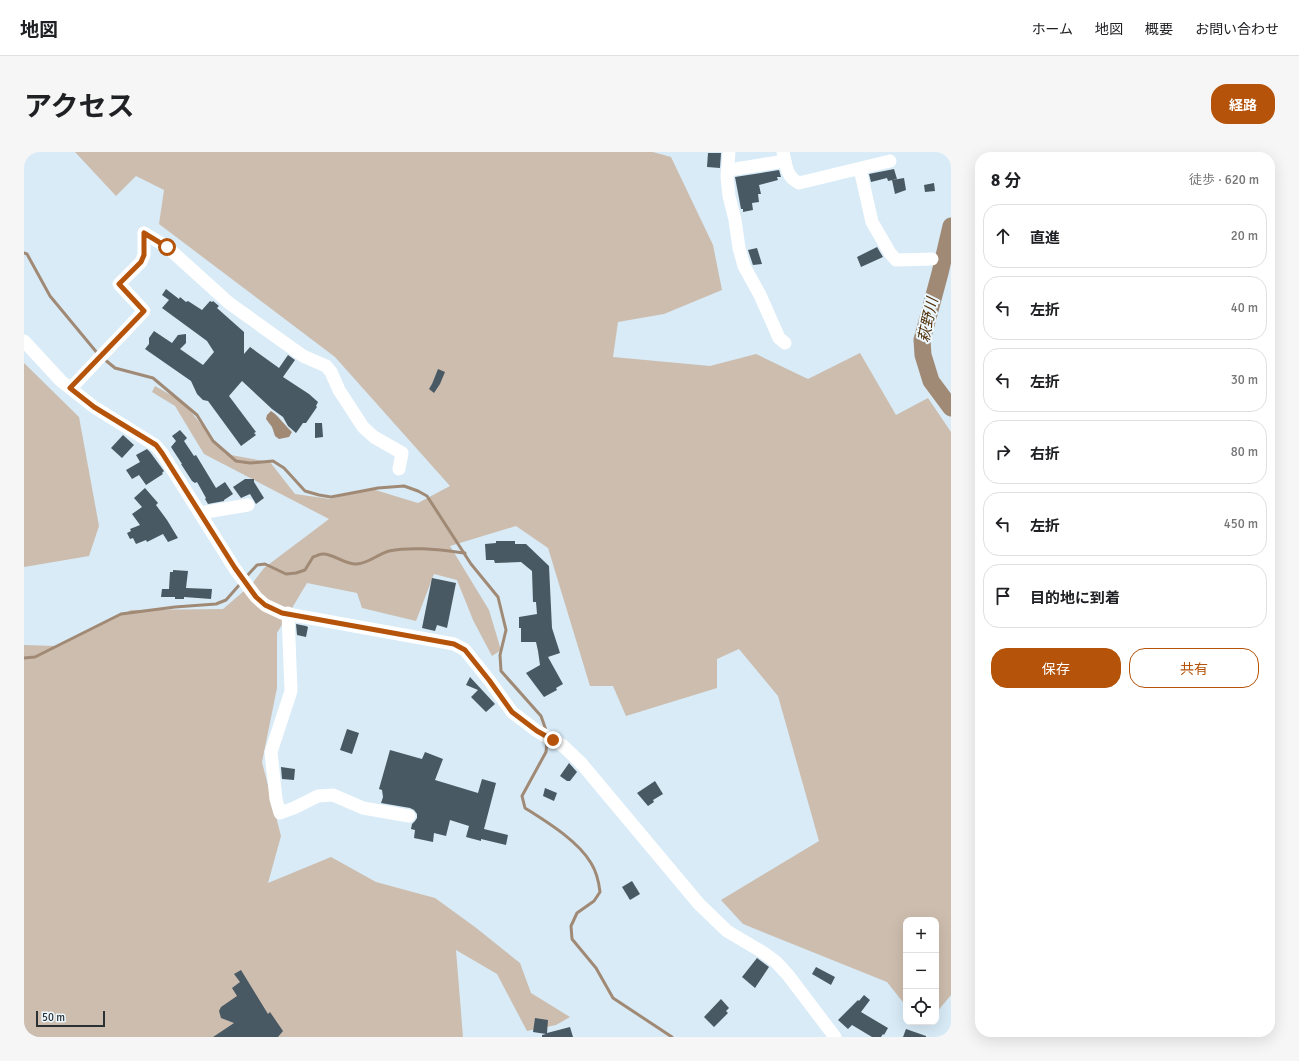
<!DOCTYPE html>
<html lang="ja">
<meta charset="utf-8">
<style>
:root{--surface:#fff;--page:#f6f6f6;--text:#202124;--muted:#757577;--line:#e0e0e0;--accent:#b45309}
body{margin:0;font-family:Signika,"Noto Sans JP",sans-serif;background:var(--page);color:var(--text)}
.controls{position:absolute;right:12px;bottom:12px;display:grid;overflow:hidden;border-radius:8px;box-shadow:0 4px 16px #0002}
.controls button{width:36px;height:36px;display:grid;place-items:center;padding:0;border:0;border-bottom:1px solid var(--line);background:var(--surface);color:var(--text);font:20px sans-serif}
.scale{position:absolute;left:12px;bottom:10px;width:69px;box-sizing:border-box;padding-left:4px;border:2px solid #2a3135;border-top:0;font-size:11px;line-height:14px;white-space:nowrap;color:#2a3135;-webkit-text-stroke:3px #ecf7fe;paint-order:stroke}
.stop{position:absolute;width:12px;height:12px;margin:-9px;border:3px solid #b45309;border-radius:50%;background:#fff}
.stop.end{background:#b45309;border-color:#fff;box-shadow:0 1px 4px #0008}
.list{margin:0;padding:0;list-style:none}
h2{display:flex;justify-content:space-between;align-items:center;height:52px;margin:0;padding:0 16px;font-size:17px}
h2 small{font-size:13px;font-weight:400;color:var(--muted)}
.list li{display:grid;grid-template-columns:26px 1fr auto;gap:12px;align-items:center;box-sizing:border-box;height:64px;margin:0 8px 8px;padding:0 8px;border:1px solid var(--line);border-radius:16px}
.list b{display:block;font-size:15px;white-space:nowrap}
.list em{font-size:13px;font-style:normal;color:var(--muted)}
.actions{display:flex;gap:8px;padding:12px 16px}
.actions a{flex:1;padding:9px 0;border:1px solid var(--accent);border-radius:16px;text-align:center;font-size:14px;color:var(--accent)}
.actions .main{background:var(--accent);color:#fff}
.icon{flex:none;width:22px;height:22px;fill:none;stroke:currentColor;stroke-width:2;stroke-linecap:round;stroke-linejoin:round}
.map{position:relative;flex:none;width:927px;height:885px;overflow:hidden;border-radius:16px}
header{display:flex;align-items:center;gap:24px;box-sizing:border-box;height:56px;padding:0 20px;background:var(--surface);border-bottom:1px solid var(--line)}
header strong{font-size:19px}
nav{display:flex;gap:22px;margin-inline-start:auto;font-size:14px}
.intro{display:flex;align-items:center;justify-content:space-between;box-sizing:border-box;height:96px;padding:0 24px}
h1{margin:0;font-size:28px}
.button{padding:10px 18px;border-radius:16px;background:var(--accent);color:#fff;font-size:14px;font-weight:700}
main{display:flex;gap:24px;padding:0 24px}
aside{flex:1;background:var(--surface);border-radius:16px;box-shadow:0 4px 16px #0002}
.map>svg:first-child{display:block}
</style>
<header>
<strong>地図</strong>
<nav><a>ホーム</a><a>地図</a><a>概要</a><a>お問い合わせ</a></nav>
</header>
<div class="intro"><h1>アクセス</h1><a class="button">経路</a></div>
<main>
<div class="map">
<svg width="927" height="885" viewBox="0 0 927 885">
<rect width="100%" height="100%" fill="#d8ebf7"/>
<g fill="#cdbdae">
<path d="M51,0H629L647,5L689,93L698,138L640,162L594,170L589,205L686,214L732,202L784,227L836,201L872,263L904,246L927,280V843L912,861V768H882V854L863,830L719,772L697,748L795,689L754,544L715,497L693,507V536L602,564L589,534H566L524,396L492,374L426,394L465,458L477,498L468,504L449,468L433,428L410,422L392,469L338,456L333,441L283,431L253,481V536L238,610L257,684L244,731L307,705L352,730L411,746L451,775L496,811L507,841L546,865L532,873L503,879L473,822L432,798L439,885H0V493L32,494L107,458L199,457L227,433L240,416L305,367L180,302L151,254L128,240L131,234L159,250L201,302L246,310L271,342L306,347L348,337L394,351L426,334L311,205L135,72L140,38L112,24L92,44Z"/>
<path d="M0,211L55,265L75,374L65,404L0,415Z"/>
</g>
<path fill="#a18a75" d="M247,259C256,265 260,273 268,280L265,285L255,287L251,284L248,275L242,267L243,263Z"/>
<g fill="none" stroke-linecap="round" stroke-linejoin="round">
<g stroke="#a18a75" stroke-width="3">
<path d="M0,101L3,102L26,144L74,202"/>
<path d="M80,207L91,216L129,226L173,263L189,289L212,309L226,311L249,309L260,316L281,339L295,343L307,345L354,336L380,334L394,339L403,344L447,412L474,445L482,478L476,503L477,519L517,564L523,581"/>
<path d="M222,425L233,413L241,412L262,422L272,421L281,418L289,405C292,404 296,402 298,402C309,401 321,413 333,412C345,411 354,402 365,399C390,394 416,398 441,401"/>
<path d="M0,506L11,505L97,462L151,455L192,452L202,448L217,431"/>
<path d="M523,588L522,600L498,644L501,656C523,670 553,688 567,711C572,719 575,731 576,740L570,749L553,761L547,774L548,787L572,816L589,846L648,885"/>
</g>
<path stroke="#a18a75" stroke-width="17" d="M927,74L916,121L898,188L899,203L907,229L927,256"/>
</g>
<g fill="#495963">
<path d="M684,1H697L696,16L683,15Z"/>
<path d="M870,17L873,27L864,29L863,26L847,30L845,22Z"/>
<path d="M755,18L757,25H753L754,28L735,33L737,42H734L735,50L728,51L729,58L719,60V57H717L711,25Z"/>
<path d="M880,26L882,38L871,42L868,28Z"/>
<path d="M910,31L911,39L901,40L900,33Z"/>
<path d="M853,95L859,105L837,115L833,105Z"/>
<path d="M733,96L738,112L729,113L724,98Z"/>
<path d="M142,137L155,147L156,145L162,150L164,149L178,158L186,149L188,150L189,149L195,154L193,156L220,180V202L226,195L255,216L264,203L271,208L259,225L285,242L294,250L292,254L293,255L282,271H279L272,281L264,274L259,265L248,257L218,229L205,244L232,280L230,281L232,283L217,294L184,249L179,248L173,242L167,229L121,197L125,192V186L130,179L148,191L154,183L162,182V191L156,197L179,213L190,200L183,189L138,156L145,148L138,143Z"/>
<path d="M414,217L421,220L416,232L410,241L405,237L408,232Z"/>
<path d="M291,271H298L299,285L291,286Z"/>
<path d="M156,278L163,286L160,289L170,304L172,303L192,336L201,330L209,342L200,348V349L184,352L181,347L182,346L173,330L171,331L168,329L157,312H158L147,295L152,289L148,284Z"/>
<path d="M99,283L110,293L98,306L87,296Z"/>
<path d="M123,297L126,300L140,319L138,321L139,322L122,333L115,323L108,327L102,318L116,310L112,303Z"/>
<path d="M221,327H230V330L240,346L232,352L226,342L217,346L209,335Z"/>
<path d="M121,336L134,351L132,353L143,368L154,386L144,390L139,382L123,390L122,388L112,392L109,386L106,387L103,381L107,379L106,377L116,373L108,362L118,355L110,346Z"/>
<path d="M472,389H491V392H502L525,414L528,476L536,501L524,505L539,532L532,536L533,538L520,545L502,521L516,513L514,499L512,490H497V476H495V465L513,462L512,450H509L508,419L497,410L471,411L470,408H462L461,392L472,391Z"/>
<path d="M149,418L164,419L162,436L188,437L187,447L160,445V447H151V445H137L138,437H145L146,420H149Z"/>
<path d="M408,426L432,431L423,476L413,473L411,479L398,476Z"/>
<path d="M272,472L282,474L284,475L282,485L273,483Z"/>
<path d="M446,525L471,552L462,560L447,545L454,538L442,533Z"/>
<path d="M323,577L335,581L328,602L316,598Z"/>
<path d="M366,598L398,607L401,600L419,607L411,628L454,641L458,627L472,631L460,677L484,683L482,693L457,687V689L442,685L445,674L426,668L422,684L410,681L409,690L390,686L391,678L387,677L388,672L391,669L393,666V662L390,658L386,656L357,651L359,645L358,638L355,637Z"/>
<path d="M545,611L553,620L546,629H543L536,624Z"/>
<path d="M257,615L271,617L270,628L258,627Z"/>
<path d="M631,629L639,642L629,648L630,650L624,654L613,641Z"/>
<path d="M521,636L533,641L530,649L519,644Z"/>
<path d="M608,729L616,742L606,748L598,735Z"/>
<path d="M733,806L745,815L731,836L718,825Z"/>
<path d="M792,815L811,825L807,833L788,822Z"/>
<path d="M217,818L244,862L246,860L259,879L254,885H189L210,871L197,866L195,859L197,855L213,844L208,836L216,830L210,822Z"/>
<path d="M840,843L846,848L837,860L864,876L860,883L859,882L857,885H848L828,873L824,877L814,868L834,848L835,849Z"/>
<path d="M697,847L705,856L702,859L704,861L690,875L680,865Z"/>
<path d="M511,866L524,868L523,881L546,875L549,885H518V883L522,882L509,880Z"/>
<path d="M882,877L902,884V885H879Z"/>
</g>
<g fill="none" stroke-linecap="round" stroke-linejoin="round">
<g stroke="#fff" stroke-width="13">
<path d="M705,0L703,24L705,44L711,68L715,96L720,114L736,143L755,186L761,191"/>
<path d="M759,0C762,13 762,25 775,31L866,9"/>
<path d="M836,17L848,70L866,101L872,108L908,107"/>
<path d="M705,18L761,9"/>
<path d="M120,81L143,95L205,151L279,204L302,214L307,220L315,238L339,275L350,285L378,301L375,317"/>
<path d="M0,189L37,229L70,255L131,293L138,301L211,417L232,445L241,453L258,461L430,492L441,498L465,528L488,560L513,579L538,593L557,611L675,752L703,779L740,801L752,810L764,823L811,885"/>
<path d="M47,236L120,159L95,132L117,110L120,103V81"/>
<path d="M176,361L224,353"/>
<path d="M264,461L267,539L247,600L252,647L256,661L270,656L294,644L309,643L339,656L385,664"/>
</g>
</g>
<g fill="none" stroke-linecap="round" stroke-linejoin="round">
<path stroke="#b45309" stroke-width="5" d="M143,95L120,81V103L117,110L95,132L120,159L46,236L70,255L132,293L138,301L211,416L232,445L241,453L258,461L430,492L441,498L465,528L488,560L513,579L529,588"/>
</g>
<g text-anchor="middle" stroke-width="4" stroke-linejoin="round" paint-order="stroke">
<g font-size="15" font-style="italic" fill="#523007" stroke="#ecf7fe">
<text transform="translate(904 168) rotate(-78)" y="5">萩野川</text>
</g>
</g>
</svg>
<div class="controls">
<button>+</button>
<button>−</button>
<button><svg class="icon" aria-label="locate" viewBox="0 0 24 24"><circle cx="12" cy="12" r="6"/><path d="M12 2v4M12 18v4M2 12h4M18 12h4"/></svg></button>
</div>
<div class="scale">50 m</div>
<div class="stop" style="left:143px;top:95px"></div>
<div class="stop end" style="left:529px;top:588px"></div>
</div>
<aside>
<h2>8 分<small>徒歩 · 620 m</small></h2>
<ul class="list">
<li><svg class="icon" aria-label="ahead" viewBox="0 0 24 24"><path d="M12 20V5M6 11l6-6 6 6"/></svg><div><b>直進</b></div><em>20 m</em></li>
<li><svg class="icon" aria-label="left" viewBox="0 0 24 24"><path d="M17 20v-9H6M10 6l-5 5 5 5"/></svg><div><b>左折</b></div><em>40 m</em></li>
<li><svg class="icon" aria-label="left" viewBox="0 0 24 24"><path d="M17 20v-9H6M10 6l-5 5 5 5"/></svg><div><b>左折</b></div><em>30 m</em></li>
<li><svg class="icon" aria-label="right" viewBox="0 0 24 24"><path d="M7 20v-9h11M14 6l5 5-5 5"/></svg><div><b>右折</b></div><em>80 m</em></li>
<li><svg class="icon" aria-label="left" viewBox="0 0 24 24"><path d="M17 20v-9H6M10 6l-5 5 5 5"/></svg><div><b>左折</b></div><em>450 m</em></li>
<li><svg class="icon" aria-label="arrive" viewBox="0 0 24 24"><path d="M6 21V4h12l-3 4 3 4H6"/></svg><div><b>目的地に到着</b></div></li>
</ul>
<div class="actions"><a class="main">保存</a><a>共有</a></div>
</aside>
</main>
